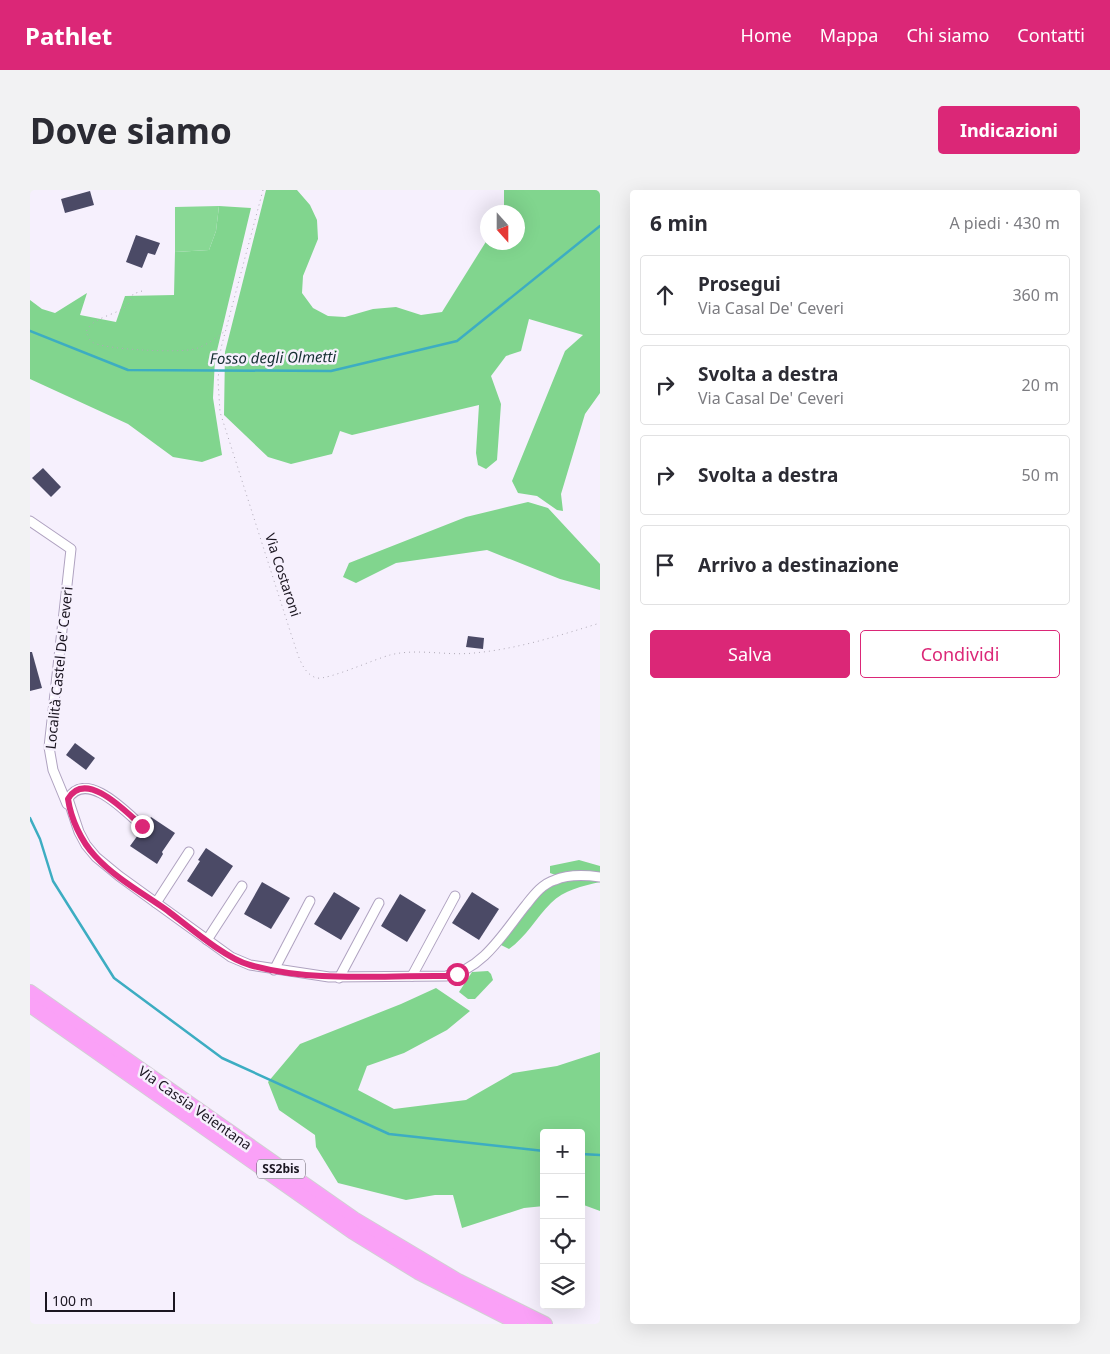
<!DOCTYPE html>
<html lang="it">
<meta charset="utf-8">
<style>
:root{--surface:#fff;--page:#f2f2f3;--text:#2b2b33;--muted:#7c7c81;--line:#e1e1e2;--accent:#db2777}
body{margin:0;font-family:"Noto Sans",sans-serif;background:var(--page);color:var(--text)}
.controls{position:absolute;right:15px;bottom:15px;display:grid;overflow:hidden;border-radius:5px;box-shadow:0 5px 20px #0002}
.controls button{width:45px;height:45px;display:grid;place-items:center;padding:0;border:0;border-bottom:1px solid var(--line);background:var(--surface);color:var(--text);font:25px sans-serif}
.compass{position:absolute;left:450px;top:15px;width:45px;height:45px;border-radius:50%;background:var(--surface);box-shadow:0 5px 20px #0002;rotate:159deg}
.scale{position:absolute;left:15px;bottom:12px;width:130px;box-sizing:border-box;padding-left:5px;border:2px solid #1b1621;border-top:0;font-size:14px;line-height:18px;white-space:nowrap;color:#1b1621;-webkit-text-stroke:4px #f6f0fd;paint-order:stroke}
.stop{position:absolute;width:15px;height:15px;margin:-11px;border:4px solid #db2777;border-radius:50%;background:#fff}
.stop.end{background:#db2777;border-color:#fff;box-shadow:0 1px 5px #0008}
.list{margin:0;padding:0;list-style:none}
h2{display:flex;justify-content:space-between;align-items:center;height:65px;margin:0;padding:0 20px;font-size:21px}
h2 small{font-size:16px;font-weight:400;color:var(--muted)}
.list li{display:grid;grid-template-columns:32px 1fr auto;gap:15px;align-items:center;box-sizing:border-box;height:80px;margin:0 10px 10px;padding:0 10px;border:1px solid var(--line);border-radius:5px}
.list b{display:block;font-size:19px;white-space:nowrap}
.list p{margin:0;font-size:16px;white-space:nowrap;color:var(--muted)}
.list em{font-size:16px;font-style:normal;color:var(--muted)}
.actions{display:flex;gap:10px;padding:15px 20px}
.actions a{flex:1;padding:11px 0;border:1px solid var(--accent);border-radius:5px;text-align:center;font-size:18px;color:var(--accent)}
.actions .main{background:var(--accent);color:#fff}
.icon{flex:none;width:28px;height:28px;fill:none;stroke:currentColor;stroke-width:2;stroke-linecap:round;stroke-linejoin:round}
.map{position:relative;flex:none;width:570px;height:1134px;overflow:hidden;border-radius:5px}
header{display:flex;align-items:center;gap:30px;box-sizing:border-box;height:70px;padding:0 25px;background:var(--accent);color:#fff}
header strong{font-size:24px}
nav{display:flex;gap:28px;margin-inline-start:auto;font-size:18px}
.intro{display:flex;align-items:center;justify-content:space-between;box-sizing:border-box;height:120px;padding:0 30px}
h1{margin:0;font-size:35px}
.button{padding:12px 22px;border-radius:5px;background:var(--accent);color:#fff;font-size:18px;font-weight:700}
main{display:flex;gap:30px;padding:0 30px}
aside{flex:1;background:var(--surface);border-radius:5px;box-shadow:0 5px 20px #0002}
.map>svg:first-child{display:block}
</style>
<header>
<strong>Pathlet</strong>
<nav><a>Home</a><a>Mappa</a><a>Chi siamo</a><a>Contatti</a></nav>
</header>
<div class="intro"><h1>Dove siamo</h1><a class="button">Indicazioni</a></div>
<main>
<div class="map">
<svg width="570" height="1134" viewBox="0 0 570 1134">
<rect width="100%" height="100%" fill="#f6f0fd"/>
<path fill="#88d894" d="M189,16L186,41L179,60L145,62V17Z"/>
<g fill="#81d58e">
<path d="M236,0H267L280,15L287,30L288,49L273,86L272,103L283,118L298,126L315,127L343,119L366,117L391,125L412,122L457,50L458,52H488V22H474V0H570V203L555,224L531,304L533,321L527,320L507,306L488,303L482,291L535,161L553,145L499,129L491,161L476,166L461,186L471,214L467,270L456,279L448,275L446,263L449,215L322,245L310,241L302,264L261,274L238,267L194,225L195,162Z"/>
<path d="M189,16L221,18L185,169L183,208L192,265L172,272L143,267L98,234L0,189V110L12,119L25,123L57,103L50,125L86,132L95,106L144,105L145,62L179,60L186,41Z"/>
<path d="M498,312L518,318L570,374V400L530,389L457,360L366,373L326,393L313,387L319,373L436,327Z"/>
<path d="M549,670L570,676V692C552,696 534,700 521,713C506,728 496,747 479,759L471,755C483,730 509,704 531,687L520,683V676Z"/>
<path d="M458,781L461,784L463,790L445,809H438L429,802L442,782Z"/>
<path d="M406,798L440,821L417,840L374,863L337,876L328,900L364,919L436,910L483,883L527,876L570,862V1021L551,1014V943H514V1016L494,1018L432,1038L423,1005H405L376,1010L308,993L286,957L285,945L249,920L238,892L270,854L371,814Z"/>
</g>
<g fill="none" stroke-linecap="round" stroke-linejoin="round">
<g stroke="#3dadc2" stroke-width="2.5">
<path d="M0,141L98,180L301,181L427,151L570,36"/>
<path d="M0,628L10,649L23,691L84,788L192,868L359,944L514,961"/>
<path d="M551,964L570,965"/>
</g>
</g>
<g fill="#4b4a66">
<path d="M60,1L64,15L35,23L31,9Z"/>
<path d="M106,45L130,53L125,65L118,63L112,78L96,72Z"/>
<path d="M13,278L31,297L21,307L2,288Z"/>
<path d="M438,446L454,448L453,459L436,457Z"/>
<path d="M0,462H2L12,498L0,501Z"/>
<path d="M45,553L65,568L56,580L36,565Z"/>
<path d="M121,627L145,643L132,662L133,664L127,674L100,656L108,645L117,640V633Z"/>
<path d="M176,658L203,676L182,707L157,691L170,671L168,670Z"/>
<path d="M232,692L260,708L241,739L214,724Z"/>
<path d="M304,702L330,718L311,750L284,734Z"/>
<path d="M442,702L469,719L449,750L422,733Z"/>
<path d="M370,704L396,720L377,752L351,736Z"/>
</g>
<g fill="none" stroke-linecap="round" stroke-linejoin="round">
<defs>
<g id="minor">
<path d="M0,331L41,359L19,557L23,580L37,614"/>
<path d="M112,636C98,624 56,578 38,609L49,642L56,655L66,667L89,686L201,767L220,775L299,787L416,786C453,780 474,742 496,715C504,705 512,694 525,690C539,684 555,685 570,687"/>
<path d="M126,713L159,662"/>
<path d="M177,750L212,696"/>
<path d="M244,780L280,711"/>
<path d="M382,786L425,706"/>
<path d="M309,788L349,713"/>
</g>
<g id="highway">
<path d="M0,802L324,1029L428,1091L515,1134"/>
<path d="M0,815L323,1042L388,1082L490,1134"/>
</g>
</defs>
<use href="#minor" stroke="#afa2c0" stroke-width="11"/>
<use href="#highway" stroke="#d1d0d3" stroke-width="16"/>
<g stroke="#afa9b6" stroke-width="1" stroke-dasharray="1 4" stroke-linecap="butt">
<path d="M233,0L191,158L188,190L190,222L262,447C267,460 271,484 287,488C298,490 345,469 360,465C387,458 416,466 444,463C487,459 528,446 570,433"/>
<path d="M112,101L103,104C102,107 100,111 98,114C90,125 62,126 56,142C58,145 59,150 62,152C74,160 151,163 165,159C177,155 186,148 195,141"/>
</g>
<use href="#minor" stroke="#fff" stroke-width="9"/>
<use href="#highway" stroke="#faa1f7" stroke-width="14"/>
</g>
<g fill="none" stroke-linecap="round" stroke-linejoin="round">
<path stroke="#db2777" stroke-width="6" d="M112,636C98,624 56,578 38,609C41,629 51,651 65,666C85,688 114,704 138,721C159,737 196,769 220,775C284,793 350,785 416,786L427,784"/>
</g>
<g text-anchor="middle" stroke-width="5" stroke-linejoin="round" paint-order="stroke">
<rect fill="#f6f0fd" stroke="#5d5763" stroke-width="1" x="227" y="969.5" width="48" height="19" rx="4"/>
<g font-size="12" font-weight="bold" fill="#1b1621">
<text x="251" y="983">SS2bis</text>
</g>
<g font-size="14" fill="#1b1621" stroke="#f6f0fd">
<text transform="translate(253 385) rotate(72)" y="5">Via Costaroni</text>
<text transform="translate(29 478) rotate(-84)" y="5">Località Castel De' Ceveri</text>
<text transform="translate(165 918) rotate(35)" y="5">Via Cassia Veientana</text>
</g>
<g font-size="15" font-style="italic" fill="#152e32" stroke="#f6f0fd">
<text transform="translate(243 168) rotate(-1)" y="5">Fosso degli Olmetti</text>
</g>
</g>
</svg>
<div class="controls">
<button>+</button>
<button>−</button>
<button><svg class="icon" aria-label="locate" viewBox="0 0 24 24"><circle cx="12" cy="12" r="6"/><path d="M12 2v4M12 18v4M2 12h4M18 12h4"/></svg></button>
<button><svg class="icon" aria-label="layers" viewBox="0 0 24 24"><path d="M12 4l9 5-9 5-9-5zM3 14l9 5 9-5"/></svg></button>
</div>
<svg class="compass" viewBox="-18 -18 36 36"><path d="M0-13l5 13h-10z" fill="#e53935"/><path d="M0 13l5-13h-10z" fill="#7c7c81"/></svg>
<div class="scale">100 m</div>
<div class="stop" style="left:427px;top:784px"></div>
<div class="stop end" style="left:112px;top:636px"></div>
</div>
<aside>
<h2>6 min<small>A piedi · 430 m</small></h2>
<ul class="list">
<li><svg class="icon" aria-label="ahead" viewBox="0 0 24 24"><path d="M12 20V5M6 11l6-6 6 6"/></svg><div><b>Prosegui</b><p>Via Casal De' Ceveri</p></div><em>360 m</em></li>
<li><svg class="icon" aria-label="right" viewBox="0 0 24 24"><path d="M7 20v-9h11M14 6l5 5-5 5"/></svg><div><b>Svolta a destra</b><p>Via Casal De' Ceveri</p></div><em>20 m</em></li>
<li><svg class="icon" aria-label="right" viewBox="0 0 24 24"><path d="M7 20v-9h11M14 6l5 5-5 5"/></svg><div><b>Svolta a destra</b></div><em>50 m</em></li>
<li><svg class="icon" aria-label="arrive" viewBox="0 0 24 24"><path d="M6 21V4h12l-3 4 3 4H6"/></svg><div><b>Arrivo a destinazione</b></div></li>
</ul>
<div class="actions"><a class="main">Salva</a><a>Condividi</a></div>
</aside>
</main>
